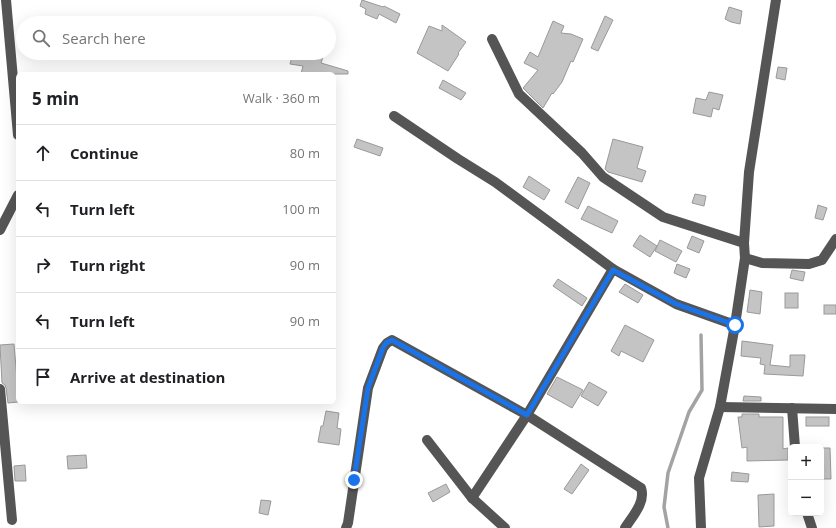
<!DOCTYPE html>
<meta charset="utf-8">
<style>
:root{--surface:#fff;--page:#f6f6f6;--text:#202124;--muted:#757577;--line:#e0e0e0}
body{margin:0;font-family:"Open Sans",sans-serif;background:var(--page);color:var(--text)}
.controls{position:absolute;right:12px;bottom:12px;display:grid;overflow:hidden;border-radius:6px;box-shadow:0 4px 16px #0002}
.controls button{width:36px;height:36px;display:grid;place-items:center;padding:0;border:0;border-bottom:1px solid var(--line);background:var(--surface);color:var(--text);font:20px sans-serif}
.stop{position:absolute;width:12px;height:12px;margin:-9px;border:3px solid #1a73e8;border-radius:50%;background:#fff}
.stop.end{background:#1a73e8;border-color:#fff;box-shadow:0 1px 4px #0008}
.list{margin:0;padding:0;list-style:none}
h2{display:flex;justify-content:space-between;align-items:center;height:52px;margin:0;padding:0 16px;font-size:17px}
h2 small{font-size:13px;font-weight:400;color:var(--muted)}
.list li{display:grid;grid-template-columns:26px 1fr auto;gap:12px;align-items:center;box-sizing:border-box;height:56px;padding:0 16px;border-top:1px solid var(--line)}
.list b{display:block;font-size:15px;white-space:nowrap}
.list em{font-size:13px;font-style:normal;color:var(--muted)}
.icon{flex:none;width:22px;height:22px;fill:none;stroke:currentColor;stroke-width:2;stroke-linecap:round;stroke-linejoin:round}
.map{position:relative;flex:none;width:836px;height:528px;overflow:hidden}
.search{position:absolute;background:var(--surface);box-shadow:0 4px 16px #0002;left:16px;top:16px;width:320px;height:44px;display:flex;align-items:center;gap:10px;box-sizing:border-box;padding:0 14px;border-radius:22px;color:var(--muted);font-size:15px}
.panel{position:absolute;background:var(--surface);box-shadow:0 4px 16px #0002;left:16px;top:72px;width:320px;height:332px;border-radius:6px}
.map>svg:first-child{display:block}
</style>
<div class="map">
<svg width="836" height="528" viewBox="0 0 836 528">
<rect width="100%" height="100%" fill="#fff"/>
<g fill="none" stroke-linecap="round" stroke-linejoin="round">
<path stroke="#a3a3a3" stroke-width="3.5" d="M668,528L664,507L668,473L689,412L702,390L701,335"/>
</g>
<g fill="#c4c4c4" stroke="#999">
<path d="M362,0L383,7L384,6L400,14L396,23L379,14L377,19L365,14L366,9L360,6Z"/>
<path d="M729,7L742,11L740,24L731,22L725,19Z"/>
<path d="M605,16L613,20L598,51L591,48Z"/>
<path d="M553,21L564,26L561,33L571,34L583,39L573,62L571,61L562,82L553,94L552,93L543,108L523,88L538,70L524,63L530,52L538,57Z"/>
<path d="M442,25L466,42L458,53L459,54L448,71L417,53L429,26L442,31Z"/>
<path d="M293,53H311L323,57L321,63L348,71V74H301L303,66L290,64Z"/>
<path d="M778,67L787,68L785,80L776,78Z"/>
<path d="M443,80L466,93L461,100L439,88Z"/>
<path d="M709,92L723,95L719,110L713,108L711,117L693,113L696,98L706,100Z"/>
<path d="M357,139L383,148L380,156L354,147Z"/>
<path d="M613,139L643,147L637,168L646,171L642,182L608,172L605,169Z"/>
<path d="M529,176L550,190L544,200L523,187Z"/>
<path d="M578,177L590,183L578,209L565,202Z"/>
<path d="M695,194L706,196L704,206L692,203Z"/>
<path d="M818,205L827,208L823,220L815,218Z"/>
<path d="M588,206L618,221L612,233L581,219Z"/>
<path d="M640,235L657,246L650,257L633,246Z"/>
<path d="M692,236L704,241L699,253L687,248Z"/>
<path d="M660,240L682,251L676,262L655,251Z"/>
<path d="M677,264L690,269L686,278L674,273Z"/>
<path d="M792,270L805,272L803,281L790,278Z"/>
<path d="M558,279L587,298L582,306L553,286Z"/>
<path d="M625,284L643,295L638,303L619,292Z"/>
<path d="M750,290L762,292L760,314L747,312Z"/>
<rect x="785" y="293" width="13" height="15"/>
<rect x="824" y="305" width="12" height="9"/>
<path d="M625,325L654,340L643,362L621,351L619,356L611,351Z"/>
<path d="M742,341L773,345L770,365L790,367V355H805L803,376L764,374L765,365L760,364L761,358L741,356Z"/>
<path d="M14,344L17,379H18V402L8,403L6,388L5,385L2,383L0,345Z"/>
<path d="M557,377L583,390L572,408L547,394Z"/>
<path d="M589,382L607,392L598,406L581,396Z"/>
<path d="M744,396L761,397V401H743Z"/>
<path d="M326,411L339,413L337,428L341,429L339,445L318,442L321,426H323Z"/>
<path d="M742,414H759V417H783V449L788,448V460L747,461V447L742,448L738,417H742Z"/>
<rect x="806" y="417" width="23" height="9"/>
<path d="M821,448H830L831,479H821Z"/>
<path d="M86,455L87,468L68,469L67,456Z"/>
<path d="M581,464L589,470L572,494L564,489Z"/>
<path d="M25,465L26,481H15L14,466Z"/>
<path d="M732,472L749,474L748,482L731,481Z"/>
<path d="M446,484L450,492L433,502L428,493Z"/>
<path d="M774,494V526L759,527L758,495Z"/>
<path d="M261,500L271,501L268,515L259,513Z"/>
</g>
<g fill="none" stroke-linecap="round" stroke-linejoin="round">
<g stroke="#555" stroke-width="10">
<path d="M6,0L18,135"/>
<path d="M492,39L519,94L582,153L603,177L663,217L744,243"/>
<path d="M394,116L458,159L495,182L613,269"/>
<path d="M0,230L18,195"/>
<path d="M745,258L762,263L809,264L822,260L836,239"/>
<path d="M0,389L12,520"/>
<path d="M720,407L836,409"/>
<path d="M792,408L795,447"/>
<path d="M427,440L472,498L505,528"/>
<path d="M472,498L527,415L613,269L676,304L735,325"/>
<path d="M807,513L812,528"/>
<path d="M346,528L348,523L368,388L383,348L387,343L392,340L527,415L641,488C646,502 632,517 625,528"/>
<path d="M701,528L699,478L720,407L735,325L745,258L744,243L749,172L776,0"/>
</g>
</g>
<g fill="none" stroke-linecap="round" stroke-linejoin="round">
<path stroke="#1a73e8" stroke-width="5" d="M354,480L368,388L383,348L386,343L392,340L527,415L613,270L676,304L735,325"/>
</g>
</svg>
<div class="controls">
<button>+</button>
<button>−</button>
</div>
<div class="stop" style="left:735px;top:325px"></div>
<div class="stop end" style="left:354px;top:480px"></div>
<div class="search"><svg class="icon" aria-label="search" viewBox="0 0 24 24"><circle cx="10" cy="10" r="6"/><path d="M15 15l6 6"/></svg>Search here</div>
<section class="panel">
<h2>5 min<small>Walk · 360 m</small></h2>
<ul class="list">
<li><svg class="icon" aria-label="ahead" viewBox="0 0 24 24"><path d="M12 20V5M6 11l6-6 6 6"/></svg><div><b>Continue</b></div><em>80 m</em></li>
<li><svg class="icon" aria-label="left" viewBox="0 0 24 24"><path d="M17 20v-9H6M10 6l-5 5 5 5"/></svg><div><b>Turn left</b></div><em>100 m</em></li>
<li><svg class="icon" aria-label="right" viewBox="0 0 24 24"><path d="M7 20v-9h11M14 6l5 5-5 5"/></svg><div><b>Turn right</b></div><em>90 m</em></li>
<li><svg class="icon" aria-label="left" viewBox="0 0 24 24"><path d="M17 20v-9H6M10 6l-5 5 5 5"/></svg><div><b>Turn left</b></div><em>90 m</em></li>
<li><svg class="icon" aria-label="arrive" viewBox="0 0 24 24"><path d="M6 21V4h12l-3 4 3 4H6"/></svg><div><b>Arrive at destination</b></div></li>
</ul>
</section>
</div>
